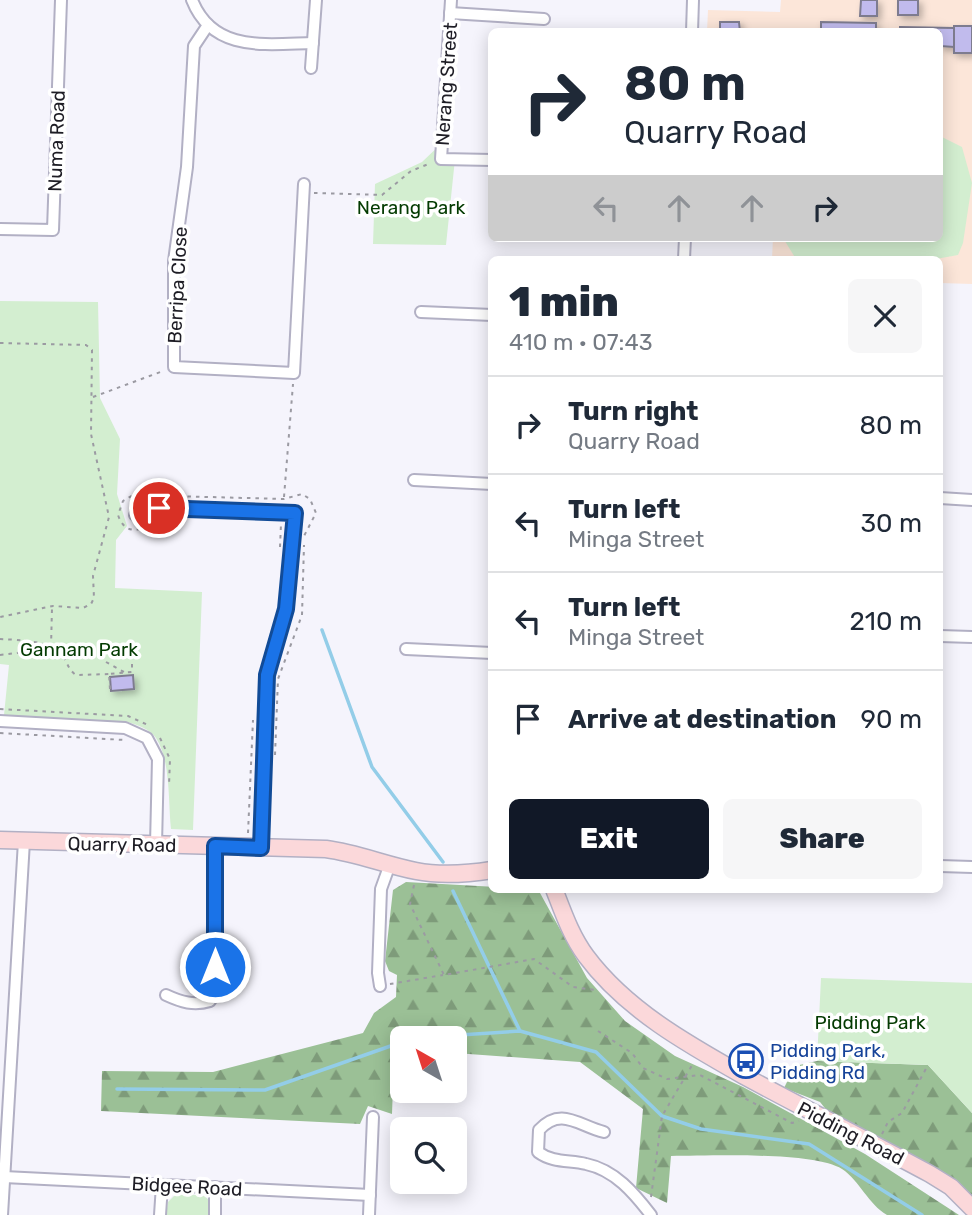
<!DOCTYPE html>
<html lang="en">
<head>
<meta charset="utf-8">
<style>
  body { margin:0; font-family:Rubik,sans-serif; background:#f6f6f7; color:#1f2937; height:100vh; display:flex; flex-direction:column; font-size:26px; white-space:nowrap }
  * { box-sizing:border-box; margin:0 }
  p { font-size:23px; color:#747a83 }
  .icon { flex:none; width:38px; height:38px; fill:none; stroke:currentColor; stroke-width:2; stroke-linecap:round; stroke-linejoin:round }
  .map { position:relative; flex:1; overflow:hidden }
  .sheet { position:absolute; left:488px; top:256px; width:455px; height:637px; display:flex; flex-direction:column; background:#fff; border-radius:10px; box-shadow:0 4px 18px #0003 }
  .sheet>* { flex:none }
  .top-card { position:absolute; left:488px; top:28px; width:455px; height:214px; border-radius:10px; box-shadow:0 4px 18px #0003; background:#fff; color:#1f2937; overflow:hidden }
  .needle { width:46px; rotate:321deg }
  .buttons { position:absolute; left:390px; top:1026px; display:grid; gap:14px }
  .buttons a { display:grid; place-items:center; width:77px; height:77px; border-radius:10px; background:#fff; box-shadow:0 4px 18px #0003; font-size:35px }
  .pin { position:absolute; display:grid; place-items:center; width:60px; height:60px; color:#fff; margin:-30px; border:4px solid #fff; border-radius:50%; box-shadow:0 2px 7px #0007 }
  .me { position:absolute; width:77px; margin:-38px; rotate:0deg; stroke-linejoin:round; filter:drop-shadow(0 0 5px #0008) }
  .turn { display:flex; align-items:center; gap:24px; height:147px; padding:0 21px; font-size:32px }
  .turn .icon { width:91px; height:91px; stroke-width:2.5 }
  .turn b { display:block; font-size:49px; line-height:60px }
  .lanes { display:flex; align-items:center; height:66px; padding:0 21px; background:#0003; justify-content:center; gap:35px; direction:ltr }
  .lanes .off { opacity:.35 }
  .round { display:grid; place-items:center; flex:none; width:74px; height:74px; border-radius:10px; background:#f6f6f7 }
  .head { display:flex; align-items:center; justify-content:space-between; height:119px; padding:0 21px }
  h1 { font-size:42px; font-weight:800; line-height:52px }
  .primary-button { display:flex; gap:14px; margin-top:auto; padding:14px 21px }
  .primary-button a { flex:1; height:80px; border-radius:10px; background:#111827; color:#fff; font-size:28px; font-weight:800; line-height:80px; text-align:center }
  .primary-button a+a { background:#f6f6f7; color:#1f2937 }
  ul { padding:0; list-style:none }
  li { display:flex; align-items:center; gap:21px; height:98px; padding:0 21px; border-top:2px solid #e0e1e3 }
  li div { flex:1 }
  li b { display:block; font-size:26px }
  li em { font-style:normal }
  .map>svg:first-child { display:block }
</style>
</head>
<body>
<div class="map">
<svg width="972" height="1215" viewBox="0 0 972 1215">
  <defs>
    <pattern id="forest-firs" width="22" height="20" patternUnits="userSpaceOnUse" patternTransform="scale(1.75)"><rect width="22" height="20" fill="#9bc096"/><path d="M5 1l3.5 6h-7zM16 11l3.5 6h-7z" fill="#7e9b7a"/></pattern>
    <filter id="shadow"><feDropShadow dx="3.5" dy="3.5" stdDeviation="3.5" flood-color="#0004"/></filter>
  </defs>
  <rect width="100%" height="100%" fill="#f5f4fc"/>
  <path fill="#fce6d9" d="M781,0H972V284L940,283V259H772L773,238H940V32H707L708,10L780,12Z"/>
  <g fill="url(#forest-firs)">
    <path d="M406,882L534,889L540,893L587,978L625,1021L675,1056L743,1087L865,1154L959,1215H887C868,1204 860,1181 842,1169C813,1151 709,1156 671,1156L667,1203L636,1188L643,1109L580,1062L455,1053V1038H402V1056L394,1058L392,1114L368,1106L360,1124L101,1111L102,1071L213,1072L363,1033L374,1013L396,997L397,975L389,971L385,961L393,890Z"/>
    <path d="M817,1061L928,1065L972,1113V1200L828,1112L820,1102L784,1088L795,1066Z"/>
  </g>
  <g fill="#d3eed0">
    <path d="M940,136L962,147L972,183L963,243L958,255L936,259H796L783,238H940Z"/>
    <path d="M443,142L442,159H455L446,245L373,244L375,184L422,162Z"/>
    <path d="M0,301L98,302L100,398L120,439L117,494L127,526L116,540L115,588L202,592L193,830L171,829C168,802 171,761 156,738C150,729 137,725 128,722L4,715L9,665L0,664Z"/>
    <path d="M821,978L972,983V1113L928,1065L817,1061Z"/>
    <path d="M177,1193L205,1196L211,1203V1215H166L168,1202Z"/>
  </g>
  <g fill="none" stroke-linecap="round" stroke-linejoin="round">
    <g stroke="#93cde8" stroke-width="3.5">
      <path d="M322,630L372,767L443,862"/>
      <path d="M453,891L520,1031"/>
      <path d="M413,1038L520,1031L596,1052L662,1116L701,1129L809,1144L922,1215"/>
      <path d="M117,1089L265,1090L402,1042"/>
    </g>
  </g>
  <g fill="#c1bbed" stroke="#7e7c8f" stroke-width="2" filter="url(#shadow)">
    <path d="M861,0H877V16H860Z"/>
    <rect x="898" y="0" width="20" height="15"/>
    <path d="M720,22H739L740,32H720Z"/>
    <path d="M821,22L876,23V32H821Z"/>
    <rect x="954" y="26" width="18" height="27"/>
    <path d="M900,27L954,28V47L940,46V32H900Z"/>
    <path d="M133,675L134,689L111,691L110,677Z"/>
  </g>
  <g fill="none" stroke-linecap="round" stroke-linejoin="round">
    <g stroke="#b2b0c4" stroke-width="14">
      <g id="street">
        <path d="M192,0C213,53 266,44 313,43"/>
        <path d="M451,0L441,159L492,160"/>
        <path d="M450,13L544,19"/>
        <path d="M208,25L194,46L187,167L174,261V367L294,373L304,184"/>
        <path d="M692,32L693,0"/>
        <path d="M311,68L316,0"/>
        <path d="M0,229L53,230L61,0"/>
        <path d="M684,259L685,238"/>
        <path d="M421,312L492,315"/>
        <path d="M414,480L492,484"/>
        <path d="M940,498L972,500"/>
        <path d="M135,515L159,508L295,513L286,609L266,675L261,848"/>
        <path d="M940,636L972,637"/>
        <path d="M406,649L492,653"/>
        <path d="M0,721L125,728L147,738L158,759L156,845"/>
        <path d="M940,866L972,867"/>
        <path d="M380,986L378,973L381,889L390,864"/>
        <path d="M166,995C181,1002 194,1006 210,1001L216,991L214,846"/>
        <path d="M604,1132C579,1126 561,1106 539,1130L538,1152C553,1163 569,1160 586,1164C615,1170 634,1193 651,1215"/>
        <path d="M4,1177L370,1195"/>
        <path d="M2,1215L24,841"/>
        <path d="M160,1215L162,1185"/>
        <path d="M215,1215V1187"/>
        <path d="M369,1215L373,1117"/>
      </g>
    </g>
    <g stroke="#b2b0c4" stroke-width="19">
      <g id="secondary">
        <path d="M0,840L326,849C357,853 385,865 416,871C441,876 467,874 492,870"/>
        <path d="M554,889C563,912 571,936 586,956C626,1010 689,1045 746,1077C807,1110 869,1141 930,1174L951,1187L972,1208"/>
      </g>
    </g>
    <g stroke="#9b9aa2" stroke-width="2" stroke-dasharray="3.5 5" stroke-linecap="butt">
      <path d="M314,193L382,195L411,171L431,163"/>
      <path d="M0,343L86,345L92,350L91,434L109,517L93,576L94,598L91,604L83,608L53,606L0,617"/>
      <path d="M93,397L163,371"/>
      <path d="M284,497L293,384"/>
      <path d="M164,520C147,526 127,541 118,515L123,501L133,495L284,499L302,494L310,499L316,513L304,536"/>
      <path d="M280,547L281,524"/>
      <path d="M0,639C18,640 46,640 60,653C67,659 67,669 76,675L109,674"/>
      <path d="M51,647L52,608"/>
      <path d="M0,655L24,652L38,644"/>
      <path d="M106,662L124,672"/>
      <path d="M110,689L109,674L132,672V663"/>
      <path d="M0,709L128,716L150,726"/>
      <path d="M0,733L125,740"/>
      <path d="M160,738L170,759L169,786"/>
      <path d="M275,755L278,679L302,615L304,545"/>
      <path d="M248,833L253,720"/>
      <path d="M414,885L410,904L444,975L534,959L573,987L595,990"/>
      <path d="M390,984L443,975"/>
      <path d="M598,1031L632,1053L643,1068L667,1079L700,1075L792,1123L799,1121"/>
      <path d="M882,1134L888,1122L902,1113L928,1065"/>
      <path d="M651,1197L662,1116L694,1062"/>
    </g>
    <use href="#street" stroke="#fff" stroke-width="10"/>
    <use href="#secondary" stroke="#fbd8da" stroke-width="16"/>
  </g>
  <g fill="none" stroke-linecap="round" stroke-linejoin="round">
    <g stroke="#114b97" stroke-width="18">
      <path id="route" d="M159,508L295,513L286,609L267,675L261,848L215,846V967"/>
    </g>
    <use href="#route" stroke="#1a73e8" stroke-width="12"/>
  </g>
  <defs>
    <g id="bus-ring" transform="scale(1.75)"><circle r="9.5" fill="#fff" stroke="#1a4fb4" stroke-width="1.5"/><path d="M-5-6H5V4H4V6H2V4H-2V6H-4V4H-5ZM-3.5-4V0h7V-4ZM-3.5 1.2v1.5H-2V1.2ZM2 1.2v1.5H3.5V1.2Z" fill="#1a4fb4"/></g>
  </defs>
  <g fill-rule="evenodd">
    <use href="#bus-ring" x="746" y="1061"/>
  </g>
  <g text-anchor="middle" stroke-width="7" stroke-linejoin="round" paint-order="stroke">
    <g font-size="19" fill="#1e1d25" stroke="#fff">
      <text transform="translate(446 84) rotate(-86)" y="7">Nerang Street</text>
      <text transform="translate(56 141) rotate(-88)" y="7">Numa Road</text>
      <text transform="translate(177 285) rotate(-87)" y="7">Berripa Close</text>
      <text transform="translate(122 844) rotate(1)" y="7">Quarry Road</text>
      <text transform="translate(851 1133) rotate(27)" y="7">Pidding Road</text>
      <text transform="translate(187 1186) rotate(3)" y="7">Bidgee Road</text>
    </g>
    <g font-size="19" fill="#043b02" stroke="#fff">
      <text x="411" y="214">Nerang Park</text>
      <text x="79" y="656">Gannam Park</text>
      <text x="870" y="1029">Pidding Park</text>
    </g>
    <g font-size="19" fill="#164399" stroke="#fff" text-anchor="start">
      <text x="770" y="1057">Pidding Park,<tspan x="770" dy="22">Pidding Rd</tspan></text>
    </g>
  </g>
</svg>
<div class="buttons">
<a><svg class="needle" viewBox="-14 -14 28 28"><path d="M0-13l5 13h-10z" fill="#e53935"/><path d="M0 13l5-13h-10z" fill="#747a83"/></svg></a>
<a><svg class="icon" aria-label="search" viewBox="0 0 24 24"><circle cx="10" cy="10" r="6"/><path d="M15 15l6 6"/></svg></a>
</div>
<div class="pin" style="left:159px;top:508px;background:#d93025"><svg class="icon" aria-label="arrive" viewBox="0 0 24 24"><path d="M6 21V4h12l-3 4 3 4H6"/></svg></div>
<svg class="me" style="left:215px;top:967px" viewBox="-20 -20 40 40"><circle r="17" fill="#1a73e8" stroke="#fff" stroke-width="3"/><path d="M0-11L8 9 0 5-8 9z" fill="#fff"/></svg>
<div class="top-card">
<div class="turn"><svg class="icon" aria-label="right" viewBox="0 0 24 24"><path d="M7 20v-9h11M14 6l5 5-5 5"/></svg><div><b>80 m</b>Quarry Road</div></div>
<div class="lanes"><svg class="icon off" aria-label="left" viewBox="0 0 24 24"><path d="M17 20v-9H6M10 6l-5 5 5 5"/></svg><svg class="icon off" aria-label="ahead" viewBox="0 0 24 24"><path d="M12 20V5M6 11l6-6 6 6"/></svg><svg class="icon off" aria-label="ahead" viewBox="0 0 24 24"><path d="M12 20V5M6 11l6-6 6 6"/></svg><svg class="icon" aria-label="right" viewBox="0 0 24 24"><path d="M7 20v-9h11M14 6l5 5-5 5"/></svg></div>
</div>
<section class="sheet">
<div class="head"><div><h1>1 min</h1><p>410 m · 07:43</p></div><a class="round"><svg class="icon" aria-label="close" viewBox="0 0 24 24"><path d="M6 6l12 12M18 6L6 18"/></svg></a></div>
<ul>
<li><svg class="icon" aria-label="right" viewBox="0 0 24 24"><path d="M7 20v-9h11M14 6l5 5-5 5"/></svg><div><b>Turn right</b><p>Quarry Road</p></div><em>80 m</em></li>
<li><svg class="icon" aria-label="left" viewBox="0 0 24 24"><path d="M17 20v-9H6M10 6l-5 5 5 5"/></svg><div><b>Turn left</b><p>Minga Street</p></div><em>30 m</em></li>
<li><svg class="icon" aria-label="left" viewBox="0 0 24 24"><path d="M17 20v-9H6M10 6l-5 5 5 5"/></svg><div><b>Turn left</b><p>Minga Street</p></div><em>210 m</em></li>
<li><svg class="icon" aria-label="arrive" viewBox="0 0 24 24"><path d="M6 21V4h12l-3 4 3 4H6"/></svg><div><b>Arrive at destination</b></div><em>90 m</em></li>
</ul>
<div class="primary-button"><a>Exit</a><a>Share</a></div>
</section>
</div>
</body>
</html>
